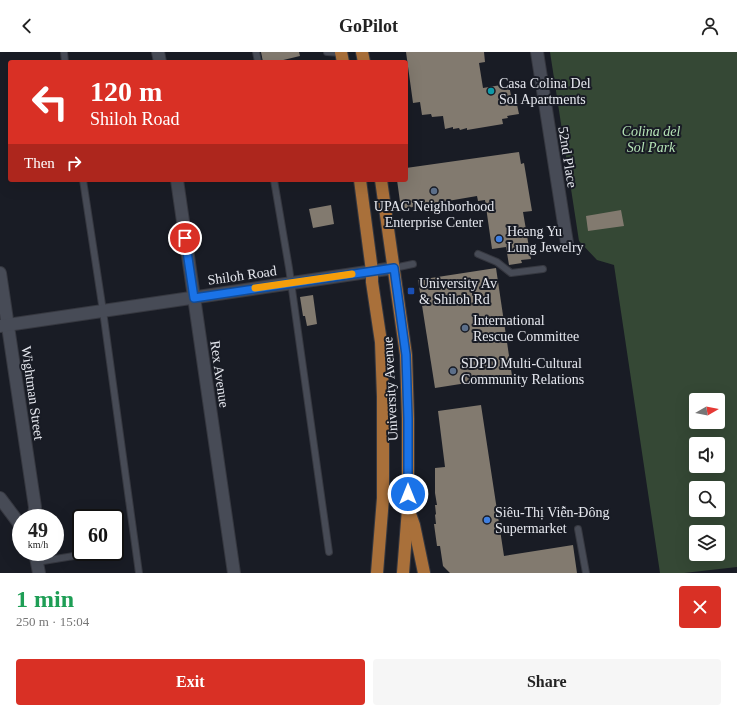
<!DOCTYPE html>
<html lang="en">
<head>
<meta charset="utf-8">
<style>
  body { margin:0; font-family:"Times New Roman",serif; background:#f6f6f6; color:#222; height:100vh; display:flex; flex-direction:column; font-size:15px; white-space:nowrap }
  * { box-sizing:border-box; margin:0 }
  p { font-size:13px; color:#767676 }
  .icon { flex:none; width:22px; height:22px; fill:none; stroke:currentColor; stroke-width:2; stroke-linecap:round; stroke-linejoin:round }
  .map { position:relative; height:521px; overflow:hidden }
  .panel { display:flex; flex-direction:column; background:#fff; flex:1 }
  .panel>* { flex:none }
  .banner { position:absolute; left:8px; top:8px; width:400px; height:122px; border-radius:4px; box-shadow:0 4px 16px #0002; background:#d93025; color:#fff; overflow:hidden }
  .needle { width:26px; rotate:81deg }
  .buttons { position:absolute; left:689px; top:341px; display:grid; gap:8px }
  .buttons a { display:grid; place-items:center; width:36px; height:36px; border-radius:4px; background:#fff; box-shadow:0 4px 16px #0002; font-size:20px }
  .speed { position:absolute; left:12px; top:457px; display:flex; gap:8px; font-size:20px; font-weight:700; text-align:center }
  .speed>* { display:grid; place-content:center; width:52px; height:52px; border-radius:50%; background:#fff; box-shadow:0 4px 16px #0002; line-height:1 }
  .speed small { font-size:10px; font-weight:400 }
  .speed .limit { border:2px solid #111; border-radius:6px; background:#fff; color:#111 }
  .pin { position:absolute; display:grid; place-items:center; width:34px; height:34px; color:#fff; margin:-17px; border:2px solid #fff; border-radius:50%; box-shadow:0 1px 4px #0007 }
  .me { position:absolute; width:44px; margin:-22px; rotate:0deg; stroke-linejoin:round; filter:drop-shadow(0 0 3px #0008) }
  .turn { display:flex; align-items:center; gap:14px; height:84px; padding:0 16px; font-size:18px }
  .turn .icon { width:52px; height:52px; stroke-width:2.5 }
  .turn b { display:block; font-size:28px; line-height:34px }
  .then { display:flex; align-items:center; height:38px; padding:0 16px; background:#0003; gap:8px; font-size:15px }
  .round { display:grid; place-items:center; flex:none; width:42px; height:42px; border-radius:4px; background:#f6f6f6 }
  .headline { display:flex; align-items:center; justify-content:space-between; height:68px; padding:0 16px }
  h1 { font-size:24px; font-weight:700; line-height:30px; color:#1e9e55 }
  .cta { display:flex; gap:8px; margin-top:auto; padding:8px 16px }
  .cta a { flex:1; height:46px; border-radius:4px; background:#d93025; color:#fff; font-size:16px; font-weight:700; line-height:46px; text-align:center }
  .cta a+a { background:#f6f6f6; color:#222 }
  header { display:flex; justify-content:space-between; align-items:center; height:52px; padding:0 16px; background:#fff; font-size:18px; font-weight:700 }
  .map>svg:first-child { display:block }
</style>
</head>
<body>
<header><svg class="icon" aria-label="back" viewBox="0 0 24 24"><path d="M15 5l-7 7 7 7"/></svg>GoPilot<svg class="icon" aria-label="person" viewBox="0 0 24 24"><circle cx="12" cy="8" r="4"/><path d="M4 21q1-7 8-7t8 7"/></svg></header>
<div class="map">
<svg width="737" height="521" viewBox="0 0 737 521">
  <rect width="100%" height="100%" fill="#191c25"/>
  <path fill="#354835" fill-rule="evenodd" d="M550,0H737V515L684,521H660L614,213L597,208L579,189ZM696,348H718V370H696ZM696,392H718V414H696ZM696,436H718V458H696ZM696,480H718V502H696Z"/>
  <g fill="#827a6f">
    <path d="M261,0H299L300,4L275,10H263Z"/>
    <path d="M406,0H484L485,10L479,11L483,36L501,33V35L509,33L512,49L516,48L519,62L507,64L508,66L502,67L503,72L467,78V76L460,78L459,76L453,77V75L445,77L443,64L432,65L431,62L422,63L420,50L413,51Z"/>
    <path d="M519,100L521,112L524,111L532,159L523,160L531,207L521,208L522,211L509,213L506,195L492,197L485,148L478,149L477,144L401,157L397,128H406V116Z"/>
    <path d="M331,153L334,172L313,176L309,157Z"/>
    <path d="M621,158L624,174L588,179L586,164Z"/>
    <path d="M496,216L512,324L435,336L418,228Z"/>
    <path d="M313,243L317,272L307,274L305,264H303L300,245Z"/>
    <path d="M481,353L504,504L573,493L577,521H450L443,514L440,494H437L434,472H436L435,463L436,462L435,453H437L435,441V416L445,415L438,359Z"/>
  </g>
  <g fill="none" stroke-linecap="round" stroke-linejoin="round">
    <g stroke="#363840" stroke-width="8">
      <g id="service">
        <path d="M64,0L65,10"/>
        <path d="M256,0L258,10"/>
        <path d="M327,0L341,1"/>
        <path d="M83,128L103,259L139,521"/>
        <path d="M274,128L289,216L329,500"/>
        <path d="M478,202L497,210L511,221L543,217"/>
        <path d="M394,216L413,212"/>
        <path d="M578,477L586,521"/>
        <path d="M37,510L98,500"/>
      </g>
    </g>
    <g stroke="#363840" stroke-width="14">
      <g id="minor">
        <path d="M158,0L160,10"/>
        <path d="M537,0L567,191"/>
        <path d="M177,128L234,521"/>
        <path d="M0,221L35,455L34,466"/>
        <path d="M0,274L394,216"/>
        <path d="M0,446L21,474"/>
        <path d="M35,500L39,521"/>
      </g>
    </g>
    <g stroke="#363840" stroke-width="14">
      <g id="primary">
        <path d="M341,0L343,10"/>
        <path d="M362,0L364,10"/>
        <path d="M360,128L372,219V230L381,290L383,345V446L377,521"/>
        <path d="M381,128L406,303L408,367V457L403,521"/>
        <path d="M410,462L414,473L424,521"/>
      </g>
    </g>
    <use href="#service" stroke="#474b56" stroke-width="6"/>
    <use href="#minor" stroke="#474b56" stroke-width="12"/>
    <use href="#primary" stroke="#a9703a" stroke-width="12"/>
  </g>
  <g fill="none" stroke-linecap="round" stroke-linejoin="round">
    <g stroke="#114b97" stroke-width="10">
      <path id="route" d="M185,186L194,246L394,216L406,303L408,367V442"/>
    </g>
    <use href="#route" stroke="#1a73e8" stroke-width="7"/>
    <path stroke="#f59e0b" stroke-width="7" d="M255,236L352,222"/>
  </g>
  <circle fill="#0f9aa8" stroke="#191c25" stroke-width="1.5" cx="491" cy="39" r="4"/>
  <g fill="#5c6f8a" stroke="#191c25" stroke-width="1.5">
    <circle cx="434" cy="139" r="4"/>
    <circle cx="465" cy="276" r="4"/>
    <circle cx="453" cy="319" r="4"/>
  </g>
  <g fill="#3f7fe0" stroke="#191c25" stroke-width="1.5">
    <circle cx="499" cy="187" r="4"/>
    <circle cx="487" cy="468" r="4"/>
  </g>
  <rect fill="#1a4fb4" stroke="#191c25" stroke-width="1.5" x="407" y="235" width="8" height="8" rx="2"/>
  <g text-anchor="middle" stroke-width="4" stroke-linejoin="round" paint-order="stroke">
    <g font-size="14" fill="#e6e8ef" stroke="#191c25" text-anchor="start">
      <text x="499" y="36">Casa Colina Del<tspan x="499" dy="16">Sol Apartments</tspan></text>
      <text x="434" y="159" text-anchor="middle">UPAC Neighborhood<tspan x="434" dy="16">Enterprise Center</tspan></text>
      <text x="507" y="184">Heang Yu<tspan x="507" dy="16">Lung Jewelry</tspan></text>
      <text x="419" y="236">University Av<tspan x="419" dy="16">&amp; Shiloh Rd</tspan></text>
      <text x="473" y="273">International<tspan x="473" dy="16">Rescue Committee</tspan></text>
      <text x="461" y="316">SDPD Multi-Cultural<tspan x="461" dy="16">Community Relations</tspan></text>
      <text x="495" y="465">Siêu-Thị Viễn-Đông<tspan x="495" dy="16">Supermarket</tspan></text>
    </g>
    <g font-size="14" font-style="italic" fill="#b5e3b6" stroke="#191c25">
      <text x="651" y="84">Colina del<tspan x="651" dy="16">Sol Park</tspan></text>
    </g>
    <g font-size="14" fill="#e6e8ef" stroke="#191c25">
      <text transform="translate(568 105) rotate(81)" y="5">52nd Place</text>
      <text transform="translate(242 223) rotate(-8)" y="5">Shiloh Road</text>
      <text transform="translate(220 322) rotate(82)" y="5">Rex Avenue</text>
      <text transform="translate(390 337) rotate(-93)" y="5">University Avenue</text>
      <text transform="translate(33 341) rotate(82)" y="5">Wightman Street</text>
    </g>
  </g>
</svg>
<div class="buttons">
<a><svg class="needle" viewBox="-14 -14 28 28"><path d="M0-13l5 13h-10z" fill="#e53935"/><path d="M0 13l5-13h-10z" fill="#767676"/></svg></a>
<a><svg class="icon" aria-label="sound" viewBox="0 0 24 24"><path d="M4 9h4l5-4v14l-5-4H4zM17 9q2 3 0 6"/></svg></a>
<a><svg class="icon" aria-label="search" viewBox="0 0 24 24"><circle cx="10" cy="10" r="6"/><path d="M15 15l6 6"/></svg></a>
<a><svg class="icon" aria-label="layers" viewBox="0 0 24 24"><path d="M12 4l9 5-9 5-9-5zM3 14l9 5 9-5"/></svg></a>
</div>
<div class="speed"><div>49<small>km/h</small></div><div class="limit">60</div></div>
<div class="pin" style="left:185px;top:186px;background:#d93025"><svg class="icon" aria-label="arrive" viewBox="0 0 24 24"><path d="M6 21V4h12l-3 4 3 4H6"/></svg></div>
<svg class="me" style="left:408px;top:442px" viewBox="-20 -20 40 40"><circle r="17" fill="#1a73e8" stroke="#fff" stroke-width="3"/><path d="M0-11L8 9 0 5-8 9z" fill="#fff"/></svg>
<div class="banner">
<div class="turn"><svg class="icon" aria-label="left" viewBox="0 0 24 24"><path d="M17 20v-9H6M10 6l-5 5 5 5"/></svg><div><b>120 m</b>Shiloh Road</div></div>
<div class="then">Then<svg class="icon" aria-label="right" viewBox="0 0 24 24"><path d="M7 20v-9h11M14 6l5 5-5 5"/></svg></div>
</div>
</div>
<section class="panel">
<div class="headline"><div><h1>1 min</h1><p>250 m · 15:04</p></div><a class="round" style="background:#d93025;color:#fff"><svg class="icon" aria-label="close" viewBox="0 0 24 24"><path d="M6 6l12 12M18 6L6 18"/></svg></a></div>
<div class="cta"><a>Exit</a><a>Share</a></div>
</section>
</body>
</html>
